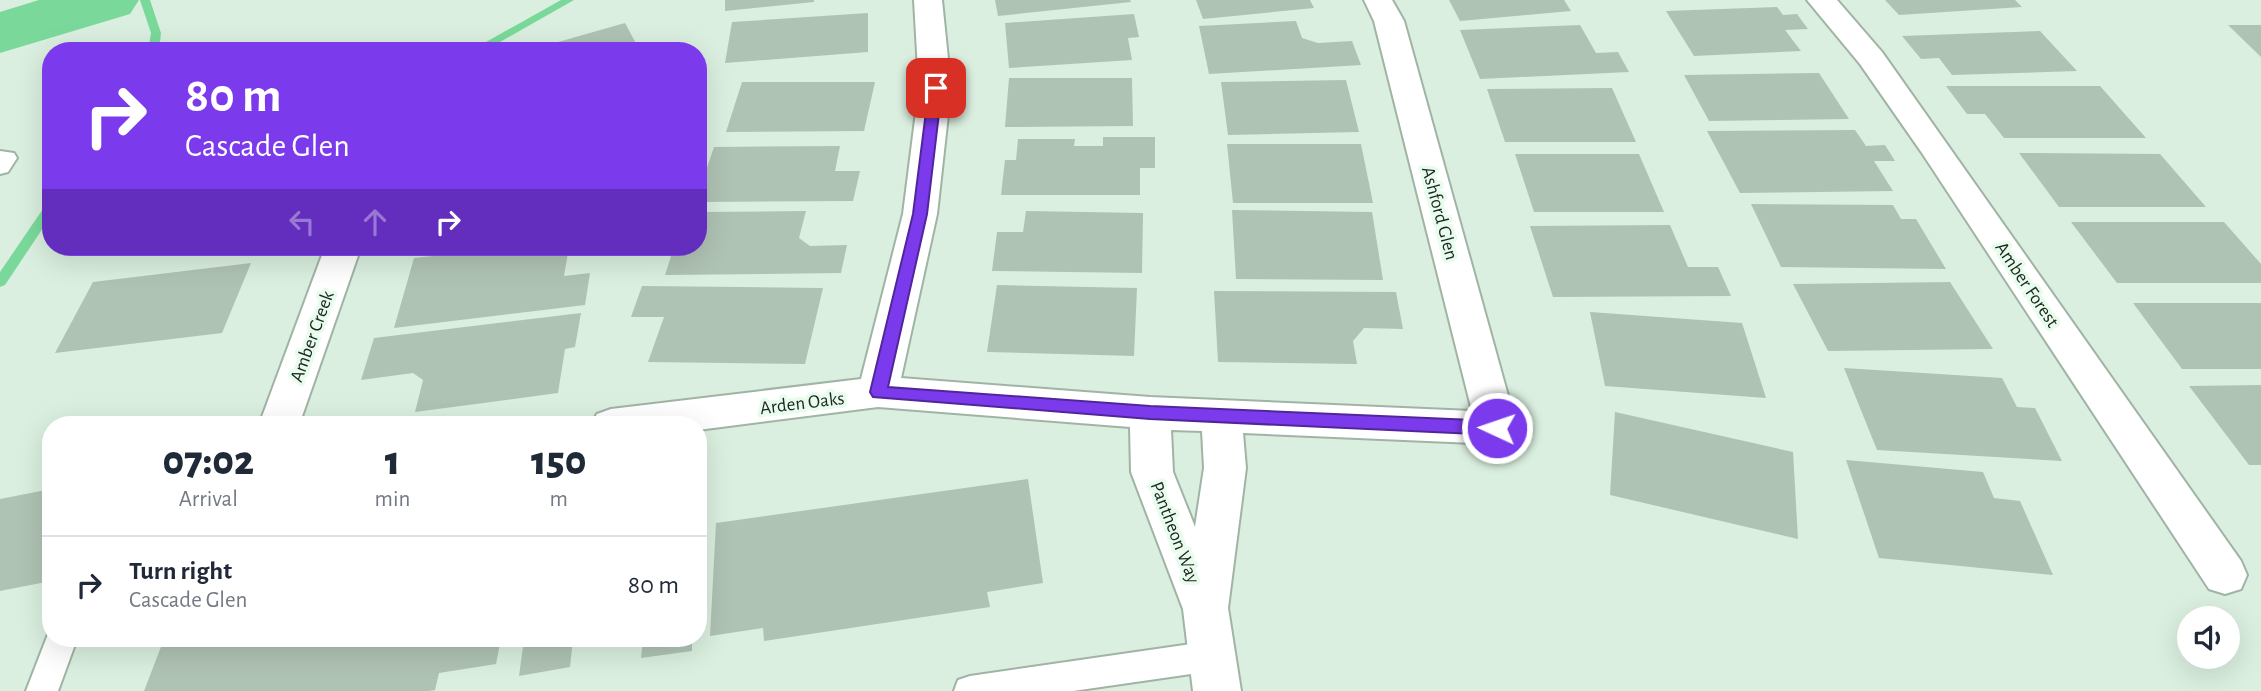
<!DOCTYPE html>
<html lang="en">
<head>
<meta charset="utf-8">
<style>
  body { margin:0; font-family:"Alegreya Sans",sans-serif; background:#f6f6f7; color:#1f2937; height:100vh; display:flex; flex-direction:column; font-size:26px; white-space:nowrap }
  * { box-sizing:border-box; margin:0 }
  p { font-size:23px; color:#747a83 }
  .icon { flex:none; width:38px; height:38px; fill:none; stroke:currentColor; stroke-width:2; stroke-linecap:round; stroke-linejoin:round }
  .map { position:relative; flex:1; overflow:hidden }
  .sheet { position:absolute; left:42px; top:416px; width:665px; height:231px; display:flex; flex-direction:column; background:#fff; border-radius:28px; box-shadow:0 7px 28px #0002 }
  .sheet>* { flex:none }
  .banner { position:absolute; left:42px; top:42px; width:665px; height:214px; border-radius:28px; box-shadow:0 7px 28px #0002; background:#7c3aed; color:#fff; overflow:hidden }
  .tools { position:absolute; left:2177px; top:606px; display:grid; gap:14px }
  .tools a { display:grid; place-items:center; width:63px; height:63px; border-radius:50%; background:#fff; box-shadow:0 7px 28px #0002; font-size:35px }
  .pin { position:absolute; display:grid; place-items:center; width:60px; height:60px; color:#fff; margin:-30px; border-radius:14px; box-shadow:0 4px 10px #0006 }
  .me { position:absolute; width:77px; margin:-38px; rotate:273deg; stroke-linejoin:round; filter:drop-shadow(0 0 5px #0008) }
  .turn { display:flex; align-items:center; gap:24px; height:147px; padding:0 28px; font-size:32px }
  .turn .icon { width:91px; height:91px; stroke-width:2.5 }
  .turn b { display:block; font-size:49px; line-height:60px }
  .lanes { display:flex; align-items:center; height:66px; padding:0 28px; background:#0003; justify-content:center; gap:35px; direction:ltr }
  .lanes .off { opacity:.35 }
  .eta { display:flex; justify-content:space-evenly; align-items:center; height:119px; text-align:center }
  .eta b { font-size:42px; font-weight:800; line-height:49px }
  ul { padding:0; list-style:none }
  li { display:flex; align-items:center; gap:21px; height:98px; padding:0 28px; border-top:2px solid #e0e1e3 }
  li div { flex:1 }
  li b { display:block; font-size:26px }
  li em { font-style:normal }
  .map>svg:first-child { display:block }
</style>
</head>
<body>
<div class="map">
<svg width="2261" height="691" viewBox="0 0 2261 691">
  <rect width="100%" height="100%" fill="#daefdf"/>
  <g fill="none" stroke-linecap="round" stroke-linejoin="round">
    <g fill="#7ad99a" fill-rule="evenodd">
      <path d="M140,0H150L161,33L159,51H148L151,33Z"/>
      <path d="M561,0H574L484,51H470Z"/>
      <path d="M51,202V216L5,285L0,287V272L47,203Z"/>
    </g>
    <path fill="#7ad99a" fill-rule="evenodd" d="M39,0H139L130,14L0,53V12Z"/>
  </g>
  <g fill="#afc3b4">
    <path d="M725,0H814V2L725,11Z"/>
    <path d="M995,0H1130L1131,2L998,16Z"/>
    <path d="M1196,0H1310L1314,8L1203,19Z"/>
    <path d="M1449,0H1564L1571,11L1460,21Z"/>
    <path d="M1885,0H2015L2022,7L1899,15Z"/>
    <path d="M1777,7L1783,15L1797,14L1808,29L1785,30L1801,51L1694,56L1666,11Z"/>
    <path d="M868,13V52L725,63L732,22Z"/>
    <path d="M1134,14L1139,37L1128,38L1132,60L1009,68L1005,23Z"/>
    <path d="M1296,21L1302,38L1318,43L1352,41L1361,65L1209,74L1199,26Z"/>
    <path d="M625,23L640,51H530V50Z"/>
    <path d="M1580,25L1596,53L1618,52L1629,72L1480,79L1460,30Z"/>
    <path d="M2228,25H2261V57Z"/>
    <path d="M2040,31L2077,71L1952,75L1939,58L1921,59L1902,36Z"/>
    <path d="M1819,73L1849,119L1709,121L1684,75Z"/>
    <path d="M1009,78H1132L1133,126L1005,127Z"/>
    <path d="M1346,80L1359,132L1228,135L1221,82Z"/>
    <path d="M742,82H875L864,131L726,132Z"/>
    <path d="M1946,86H2100L2146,138H2004L1985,114H1967Z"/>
    <path d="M1612,88L1636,142H1505L1487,89Z"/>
    <path d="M1855,130L1866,146L1885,145L1895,161H1874L1893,191L1740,193L1707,131Z"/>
    <path d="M1103,137H1155V168H1140V195H1001L1005,160H1016L1018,139H1075L1074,146H1103Z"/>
    <path d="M1227,144H1361L1373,203H1233Z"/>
    <path d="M840,146L835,171H860L853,201L698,202V194L714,147Z"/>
    <path d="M2019,153L2160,154L2206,207H2059Z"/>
    <path d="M1515,154H1639L1664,212H1534Z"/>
    <path d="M1751,204L1893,205L1901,219H1916L1946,269L1781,267Z"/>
    <path d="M1232,210L1372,212L1383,280L1236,279Z"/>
    <path d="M806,211L799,238L810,246L847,245L841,273L665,275L674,247H698V212Z"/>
    <path d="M1026,211L1143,213L1142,273L992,271L997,232H1023Z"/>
    <path d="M2071,222H2224L2261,264V283H2117Z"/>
    <path d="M1670,225L1688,267H1718L1731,296L1553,297L1530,226Z"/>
    <path d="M518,247H569L564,276L590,273L585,305L394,328L414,258Z"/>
    <path d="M251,263L222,333L55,353L93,282Z"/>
    <path d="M1950,282L1993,349L1828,351L1793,284Z"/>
    <path d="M997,285L1137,288L1134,356L987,352Z"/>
    <path d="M642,286L823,288L805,364L648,362L664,317H631Z"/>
    <path d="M1214,291L1396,292L1403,329L1364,328L1353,341L1357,364L1218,362Z"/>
    <path d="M2133,303H2261V369H2182Z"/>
    <path d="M1590,312L1742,323L1766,398L1605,386Z"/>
    <path d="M581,313L575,347L565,349L558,393L415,412L423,380L413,373L361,380L374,338Z"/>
    <path d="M1844,368L2002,378L2017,407L2035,408L2062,461L1877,450Z"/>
    <path d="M2261,385V465H2249L2189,386Z"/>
    <path d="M1615,412L1793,452L1798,539L1610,495Z"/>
    <path d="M1846,460L1983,472L1994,498L2020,501L2053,575L1879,558Z"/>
    <path d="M1028,479L1043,583L987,592L990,607L764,641L763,628L710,636L716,523Z"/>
    <path d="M51,489V581L0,591V499Z"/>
    <path d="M164,639H501L496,664L439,673L435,690L429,691H144Z"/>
    <path d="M524,639H573L570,667L519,676Z"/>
    <path d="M643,639H692V651L641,658Z"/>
  </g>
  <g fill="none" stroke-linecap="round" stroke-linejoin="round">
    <g stroke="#a0b4a5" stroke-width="4">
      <g id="service">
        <path d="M0,151L14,153L17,158L8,172L0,174Z"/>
        <path d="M50,629L51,639H77L58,691H26Z"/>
        <path d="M1212,641L1223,646L1228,656L1223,666L1212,671L1073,691H954L958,680L970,676Z"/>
      </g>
    </g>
    <g stroke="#a0b4a5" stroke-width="4">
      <g id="minor">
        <path d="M914,0H942L951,88L937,214L901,378L1150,397L1472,411L1374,21L1364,0H1392L1404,21L1517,428L1511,439L1497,444L1243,433L1246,468L1228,608L1241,691H1193L1183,609L1131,472L1130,427L878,407L698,430V425H591L597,414L611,409L861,379L903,214L919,88ZM1171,430L1202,431L1204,468L1195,527L1173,472Z"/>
        <path d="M1807,0H1837L1882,52L2241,561L2247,575L2241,589L2225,594L2209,589L1922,153L1860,64Z"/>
        <path d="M325,247H361L299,425H259Z"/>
      </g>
    </g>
    <use href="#service" fill="#fff" fill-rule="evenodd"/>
    <use href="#minor" fill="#fff" fill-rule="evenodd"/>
  </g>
  <path fill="#7c3aed" stroke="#51269a" stroke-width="2" d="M936,84L942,88L927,214L888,387L1150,406L1497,421L1503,423L1506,428L1503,433L1497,435L1150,419L873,397L870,392L913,214L929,88Z"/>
  <g text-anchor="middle" stroke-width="7" stroke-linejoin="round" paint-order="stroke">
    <g font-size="19" fill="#1c241e" stroke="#e7fcec">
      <text transform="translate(1441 213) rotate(75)" y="7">Ashford Glen</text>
      <text transform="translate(2028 284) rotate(56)" y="7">Amber Forest</text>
      <text transform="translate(311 336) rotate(-70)" y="7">Amber Creek</text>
      <text transform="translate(802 402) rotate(-7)" y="7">Arden Oaks</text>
      <text transform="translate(1176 532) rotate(69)" y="7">Pantheon Way</text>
    </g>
  </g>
</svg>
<div class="tools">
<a><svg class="icon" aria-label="sound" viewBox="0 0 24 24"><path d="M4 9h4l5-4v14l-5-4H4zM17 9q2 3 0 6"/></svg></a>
</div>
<div class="pin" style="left:936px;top:88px;background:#d93025"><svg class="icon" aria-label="arrive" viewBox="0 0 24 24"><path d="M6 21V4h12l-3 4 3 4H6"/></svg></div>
<svg class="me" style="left:1497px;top:428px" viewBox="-20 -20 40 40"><circle r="17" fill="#7c3aed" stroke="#fff" stroke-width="3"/><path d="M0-11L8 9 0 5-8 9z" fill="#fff"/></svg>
<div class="banner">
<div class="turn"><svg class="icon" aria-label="right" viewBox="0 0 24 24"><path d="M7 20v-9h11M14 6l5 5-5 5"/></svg><div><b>80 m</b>Cascade Glen</div></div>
<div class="lanes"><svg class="icon off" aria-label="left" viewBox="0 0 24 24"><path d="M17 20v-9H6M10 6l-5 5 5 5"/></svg><svg class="icon off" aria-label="ahead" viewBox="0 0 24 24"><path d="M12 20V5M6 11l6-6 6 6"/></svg><svg class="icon" aria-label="right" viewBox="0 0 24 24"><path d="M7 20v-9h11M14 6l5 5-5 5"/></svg></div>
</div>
<section class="sheet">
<div class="eta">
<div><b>07:02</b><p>Arrival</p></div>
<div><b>1</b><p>min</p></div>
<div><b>150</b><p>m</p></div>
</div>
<ul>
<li><svg class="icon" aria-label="right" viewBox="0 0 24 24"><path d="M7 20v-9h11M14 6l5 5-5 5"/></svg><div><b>Turn right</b><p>Cascade Glen</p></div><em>80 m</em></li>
</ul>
</section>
</div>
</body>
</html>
